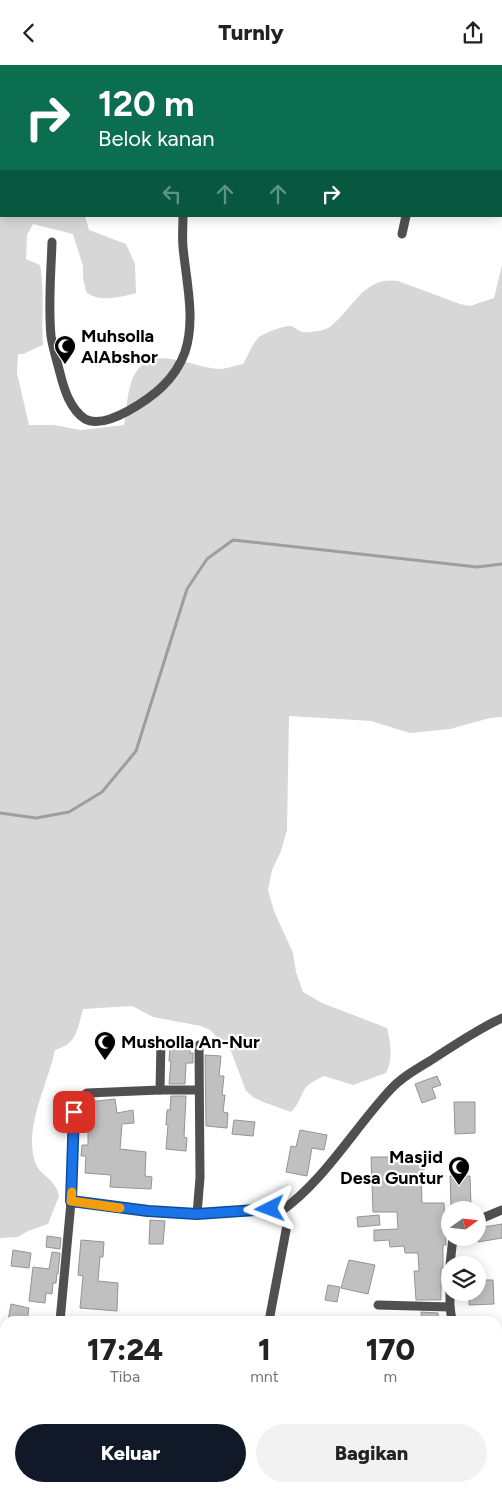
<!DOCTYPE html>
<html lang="id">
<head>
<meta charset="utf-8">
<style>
  body { margin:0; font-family:Figtree,sans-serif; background:#f2f2f2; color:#222; height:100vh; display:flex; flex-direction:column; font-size:19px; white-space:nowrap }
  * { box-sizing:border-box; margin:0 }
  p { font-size:16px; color:#767676 }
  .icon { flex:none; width:28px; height:28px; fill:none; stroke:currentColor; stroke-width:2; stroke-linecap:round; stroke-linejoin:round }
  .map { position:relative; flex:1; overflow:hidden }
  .sheet { position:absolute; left:0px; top:1251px; width:502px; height:176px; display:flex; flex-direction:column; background:#fff; border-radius:15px 15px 0 0; box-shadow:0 2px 12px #0003 }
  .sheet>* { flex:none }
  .top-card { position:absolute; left:0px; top:0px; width:502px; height:152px; box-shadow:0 2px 12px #0003; background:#0b6e4f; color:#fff; overflow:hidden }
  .needle { width:32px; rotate:75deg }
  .controls { position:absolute; left:441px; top:1136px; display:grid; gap:10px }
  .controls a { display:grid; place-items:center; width:45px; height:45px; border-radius:50%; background:#fff; box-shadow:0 2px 12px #0003; font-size:25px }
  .pin { position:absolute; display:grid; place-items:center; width:42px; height:42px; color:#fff; margin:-21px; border-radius:10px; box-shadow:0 2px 8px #0006 }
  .me { position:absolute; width:55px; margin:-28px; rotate:267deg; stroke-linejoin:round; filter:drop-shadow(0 0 4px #0008) }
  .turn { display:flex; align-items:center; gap:18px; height:105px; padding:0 15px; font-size:22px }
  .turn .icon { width:65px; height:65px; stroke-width:2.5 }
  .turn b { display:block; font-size:35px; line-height:42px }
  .lanes { display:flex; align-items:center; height:48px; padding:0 15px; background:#0003; justify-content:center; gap:25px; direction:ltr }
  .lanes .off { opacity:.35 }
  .eta { display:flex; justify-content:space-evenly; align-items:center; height:85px; text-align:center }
  .eta b { font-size:30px; font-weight:800; line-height:35px }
  .button { display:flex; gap:10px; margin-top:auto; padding:10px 15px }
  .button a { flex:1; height:58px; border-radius:30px; background:#111827; color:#fff; font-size:20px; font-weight:800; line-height:58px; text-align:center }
  .button a+a { background:#f2f2f2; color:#222 }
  header { display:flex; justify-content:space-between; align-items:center; height:65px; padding:0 15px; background:#fff; font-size:22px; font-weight:800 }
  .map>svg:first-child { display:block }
</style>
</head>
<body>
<header><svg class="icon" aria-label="back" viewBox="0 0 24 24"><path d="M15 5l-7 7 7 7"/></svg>Turnly<svg class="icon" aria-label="share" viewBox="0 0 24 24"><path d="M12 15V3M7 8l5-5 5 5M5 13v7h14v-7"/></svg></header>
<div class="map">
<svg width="502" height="1427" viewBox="0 0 502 1427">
  <rect width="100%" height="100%" fill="#fff"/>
  <path fill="#d7d7d7" d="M0,33L1,151H85L89,165L126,179L135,199L136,228C120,232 100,238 86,227L83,213V201L73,169L33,159L27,170L26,194L40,200C45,226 41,253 43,280L23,289H18L17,308L29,360H54L81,365L124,360C127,343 127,321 136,307C154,278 194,304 220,304C227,304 236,300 243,299C248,291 252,279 259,272C264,268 285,260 291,261C295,262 298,266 302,267C310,268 325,266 331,261C354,242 364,211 398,216L460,239L470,241L494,233L502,200V652L490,653L450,664L410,668L371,656L289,651L287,765L281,786L272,805L268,825L274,846L293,888L296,907L303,927L322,938L387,963C391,979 393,994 386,1008L353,1020L324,1011C318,1014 311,1017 306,1022C300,1031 300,1038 291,1047L263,1037L253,1032L246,1026L231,986L210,965L201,961L153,952L132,941L83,944C77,964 78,978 55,985C48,1019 20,1070 38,1103C42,1109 50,1113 54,1120C57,1123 58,1127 59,1131L48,1159L28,1166L18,1172L0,1173Z"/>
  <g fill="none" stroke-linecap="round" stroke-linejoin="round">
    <path stroke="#9e9e9e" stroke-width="3" d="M0,748L36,753L69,747L102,727L136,686L187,524L207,494L233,475L477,502L502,499"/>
  </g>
  <g fill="#c0c0c0" stroke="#949494">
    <path d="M170,981L190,983V988H193V998H186L185,1019H169L171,996H169Z"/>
    <path d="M205,990L221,991L219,1011H224L222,1030H225L223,1047L228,1048L227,1063L206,1061Z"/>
    <path d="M437,1011L441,1020L432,1023L436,1033L422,1038L415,1019Z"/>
    <path d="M171,1031H186L184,1072L187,1073L186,1086L166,1084L168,1060H166L167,1045H170Z"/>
    <path d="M115,1034L117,1048L133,1045L134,1058L122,1059L120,1084L146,1087L145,1111L152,1112L151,1124L110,1122L111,1110L85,1108L86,1091H81L82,1080H88V1052H90L89,1037Z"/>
    <path d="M454,1037H475V1068L455,1069Z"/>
    <path d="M234,1055L255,1057L253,1071L232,1069Z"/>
    <path d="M300,1065L327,1070L324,1085L312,1083L307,1111L286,1107L291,1081L296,1082Z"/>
    <path d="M423,1089L424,1105H421L422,1138H444L446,1180H443V1203H441V1235H416L414,1206H419L418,1188H405L404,1181L390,1182L389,1175L374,1176V1165L398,1164L397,1147H373L371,1092H405V1090Z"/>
    <path d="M450,1111H470L471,1141H451Z"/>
    <path d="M379,1150L380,1160L358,1162L357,1152Z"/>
    <path d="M150,1155L165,1156L163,1179H149Z"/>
    <path d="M502,1159V1173L478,1177V1163Z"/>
    <path d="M47,1171L61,1173L60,1184L46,1182Z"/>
    <path d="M81,1175L104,1177L103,1192H100L98,1216L118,1218L117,1246L80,1243L83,1211L78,1210Z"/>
    <path d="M13,1185L31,1188L29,1203L11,1201Z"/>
    <path d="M52,1187L60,1188L58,1209L57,1208L56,1218H53L52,1229L46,1228L45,1238L29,1236L33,1202L49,1204Z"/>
    <path d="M349,1195L375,1200L368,1229L341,1223Z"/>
    <path d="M478,1215H493L494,1239L469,1240V1228H478Z"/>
    <path d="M328,1220L340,1222L337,1237L325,1235Z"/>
    <path d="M11,1239L29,1243L27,1256H8Z"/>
    <path d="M421,1247L438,1248L439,1256H422Z"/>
  </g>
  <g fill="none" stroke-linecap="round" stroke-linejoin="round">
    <g stroke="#505050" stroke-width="9">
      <path d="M0,0L1,1"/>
      <path d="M311,1V0"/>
      <path d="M402,169L406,151"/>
      <path d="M52,177C51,208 48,240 51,271C53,284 57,296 60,308C64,324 70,344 85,354C98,361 117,352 128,346C153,332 175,315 185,287C196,254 186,215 183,182C182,172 183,161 183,151"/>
      <path d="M160,1025H199"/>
      <path d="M71,1137L148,1146L197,1149L200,1113L199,980"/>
      <path d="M280,1147C325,1115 353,1065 390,1025C402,1012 418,1003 433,994C456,979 478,964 502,953"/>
      <path d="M197,1149L270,1144C280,1147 284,1150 287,1160L269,1256"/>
      <path d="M478,1155L502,1145"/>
      <path d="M450,1200L453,1172"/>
      <path d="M450,1206V1242L452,1256"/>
      <path d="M378,1240L450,1242"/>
      <path d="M60,1256L71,1137L74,1037L87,1028L160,1025L161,977"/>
      <path d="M498,1398L502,1406"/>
      <path d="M0,1404L5,1403"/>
      <path d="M65,1422V1427"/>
      <path d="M231,1427L232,1422"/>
      <path d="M363,1427L391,1422"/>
    </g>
  </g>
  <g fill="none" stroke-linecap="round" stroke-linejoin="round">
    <g stroke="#114b97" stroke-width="12">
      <path id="route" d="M74,1047L71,1136L148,1146L197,1149L270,1144"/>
    </g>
    <use href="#route" stroke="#1a73e8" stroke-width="9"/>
    <path stroke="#f59e0b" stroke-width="9" d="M72,1127L71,1136L120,1143"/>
  </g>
  <defs>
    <g id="mosque-pin" transform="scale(1.125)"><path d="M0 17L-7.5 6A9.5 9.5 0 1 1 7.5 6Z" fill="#000" stroke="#fff"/><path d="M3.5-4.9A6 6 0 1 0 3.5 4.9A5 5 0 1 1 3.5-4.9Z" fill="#fff"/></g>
  </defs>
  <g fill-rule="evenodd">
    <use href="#mosque-pin" x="65" y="281"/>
    <use href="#mosque-pin" x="105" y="977"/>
    <use href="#mosque-pin" x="459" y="1102"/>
  </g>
  <g text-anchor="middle" stroke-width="4.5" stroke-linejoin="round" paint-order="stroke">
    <g font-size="18" font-weight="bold" fill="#000" stroke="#fff" text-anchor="start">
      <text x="81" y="277">Muhsolla<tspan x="81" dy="21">AlAbshor</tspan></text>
      <text x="121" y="983">Musholla An-Nur</text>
      <text x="443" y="1098" text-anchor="end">Masjid<tspan x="443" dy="21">Desa Guntur</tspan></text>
    </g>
  </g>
</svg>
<div class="controls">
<a><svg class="needle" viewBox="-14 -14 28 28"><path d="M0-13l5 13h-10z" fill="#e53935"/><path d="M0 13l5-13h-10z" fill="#767676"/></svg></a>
<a><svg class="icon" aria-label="layers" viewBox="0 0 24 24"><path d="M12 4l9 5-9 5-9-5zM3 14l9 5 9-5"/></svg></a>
</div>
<div class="pin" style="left:74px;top:1047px;background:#d93025"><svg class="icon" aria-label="arrive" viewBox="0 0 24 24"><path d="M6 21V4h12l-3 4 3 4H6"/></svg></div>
<svg class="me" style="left:270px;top:1144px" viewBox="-20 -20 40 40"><path d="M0-17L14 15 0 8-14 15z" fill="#1a73e8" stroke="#fff" stroke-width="4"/></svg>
<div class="top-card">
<div class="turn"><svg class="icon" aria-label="right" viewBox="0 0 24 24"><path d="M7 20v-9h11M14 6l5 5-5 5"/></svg><div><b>120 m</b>Belok kanan</div></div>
<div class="lanes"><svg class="icon off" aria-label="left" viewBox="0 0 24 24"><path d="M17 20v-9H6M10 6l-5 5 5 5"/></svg><svg class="icon off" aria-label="ahead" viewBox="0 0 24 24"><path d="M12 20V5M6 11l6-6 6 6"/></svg><svg class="icon off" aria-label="ahead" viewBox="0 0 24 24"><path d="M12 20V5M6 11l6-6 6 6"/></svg><svg class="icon" aria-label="right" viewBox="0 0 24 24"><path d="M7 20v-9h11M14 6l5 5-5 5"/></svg></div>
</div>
<section class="sheet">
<div class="eta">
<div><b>17:24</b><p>Tiba</p></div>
<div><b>1</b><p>mnt</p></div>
<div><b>170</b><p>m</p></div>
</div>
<div class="button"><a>Keluar</a><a>Bagikan</a></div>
</section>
</div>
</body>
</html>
